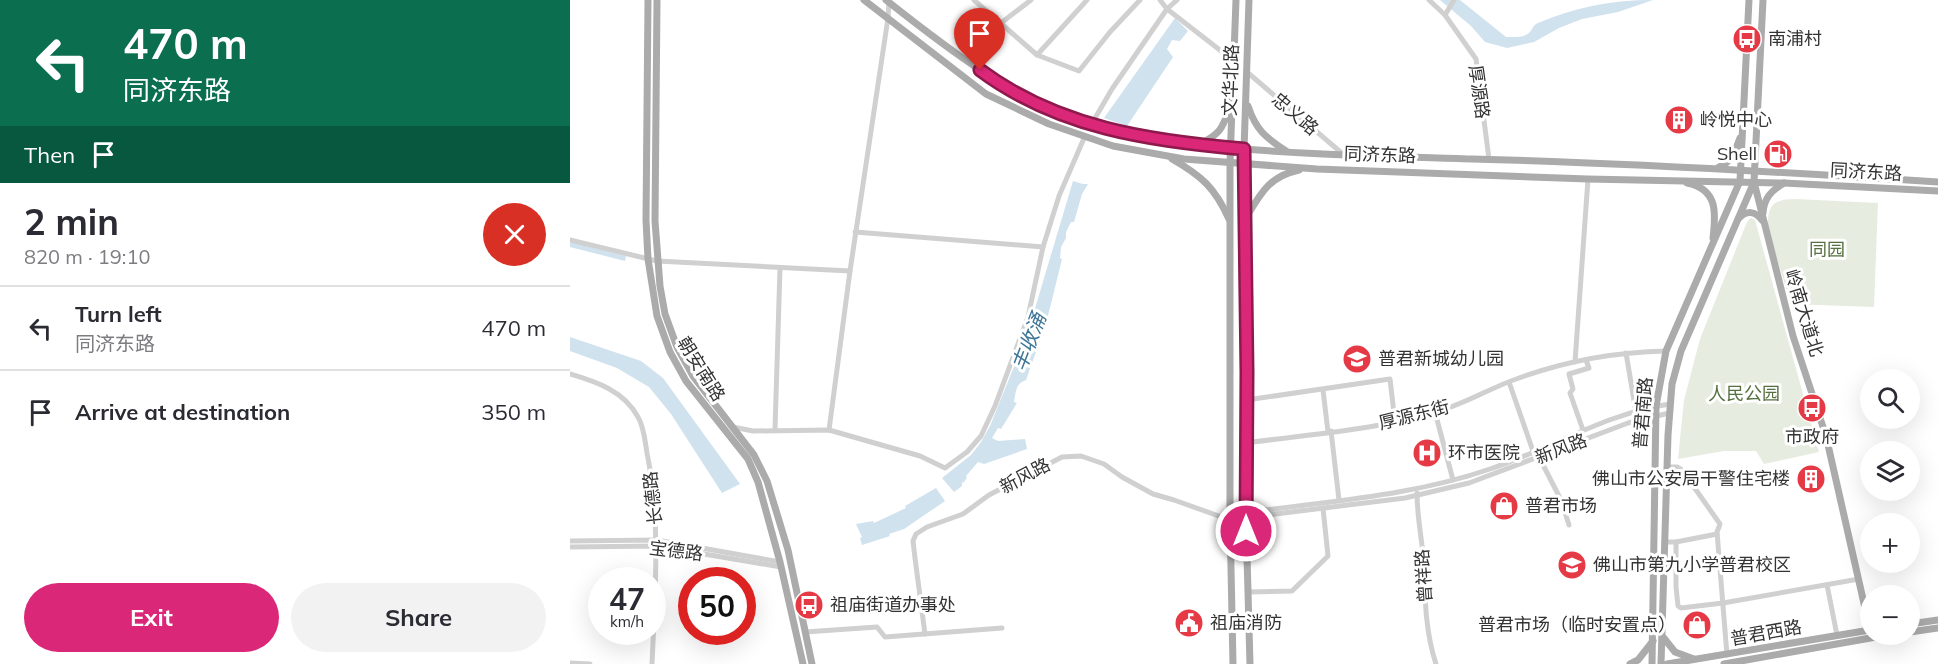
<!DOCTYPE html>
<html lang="en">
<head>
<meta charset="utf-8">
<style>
  body { margin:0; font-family:Mulish,"Noto Sans SC",sans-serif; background:#f2f2f3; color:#2b2b33; height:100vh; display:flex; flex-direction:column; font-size:22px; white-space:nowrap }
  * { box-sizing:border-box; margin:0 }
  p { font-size:20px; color:#7c7c81 }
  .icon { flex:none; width:33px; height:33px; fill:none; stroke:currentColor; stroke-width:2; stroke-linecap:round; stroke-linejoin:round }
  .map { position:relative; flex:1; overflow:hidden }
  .sheet { display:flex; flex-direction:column; background:#fff; width:570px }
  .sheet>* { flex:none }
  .hud { background:#0b6e4f; color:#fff; overflow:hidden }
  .controls { position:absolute; left:1290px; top:369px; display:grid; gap:12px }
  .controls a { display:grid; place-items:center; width:60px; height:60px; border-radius:50%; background:#fff; box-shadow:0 6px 24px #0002; font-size:30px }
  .speed { position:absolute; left:18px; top:567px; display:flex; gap:12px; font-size:30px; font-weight:700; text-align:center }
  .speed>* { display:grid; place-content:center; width:78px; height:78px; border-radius:50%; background:#fff; box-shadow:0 6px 24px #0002; line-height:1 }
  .speed small { font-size:15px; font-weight:400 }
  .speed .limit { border:9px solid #d22; background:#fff; color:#111 }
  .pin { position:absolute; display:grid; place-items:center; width:51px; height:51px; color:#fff; margin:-62px -26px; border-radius:50% 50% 50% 0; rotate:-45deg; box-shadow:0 0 6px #0007 }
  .pin .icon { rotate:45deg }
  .me { position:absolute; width:66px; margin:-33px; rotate:0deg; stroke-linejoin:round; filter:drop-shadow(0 0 4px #0008) }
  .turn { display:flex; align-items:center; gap:21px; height:126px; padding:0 24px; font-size:27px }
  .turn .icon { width:78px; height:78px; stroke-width:2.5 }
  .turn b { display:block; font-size:42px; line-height:51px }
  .then { display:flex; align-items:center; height:57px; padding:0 24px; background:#0003; gap:12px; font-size:22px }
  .round { display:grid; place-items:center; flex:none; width:63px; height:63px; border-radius:32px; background:#f2f2f3 }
  .head { display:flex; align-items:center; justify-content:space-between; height:102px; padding:0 24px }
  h1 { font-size:36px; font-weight:700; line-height:45px }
  .primary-button { display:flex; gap:12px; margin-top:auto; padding:12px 24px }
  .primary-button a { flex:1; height:69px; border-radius:36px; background:#db2777; color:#fff; font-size:24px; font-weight:700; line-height:69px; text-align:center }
  .primary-button a+a { background:#f2f2f3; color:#2b2b33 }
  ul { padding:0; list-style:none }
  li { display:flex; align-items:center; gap:18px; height:84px; padding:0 24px; border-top:2px solid #e1e1e2 }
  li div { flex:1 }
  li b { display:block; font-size:22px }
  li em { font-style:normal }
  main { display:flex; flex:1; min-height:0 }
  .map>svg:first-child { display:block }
</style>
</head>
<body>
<main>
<section class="sheet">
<div class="hud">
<div class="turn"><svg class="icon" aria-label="left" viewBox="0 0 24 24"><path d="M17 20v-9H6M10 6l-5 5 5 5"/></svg><div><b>470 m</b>同济东路</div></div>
<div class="then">Then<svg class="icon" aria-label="arrive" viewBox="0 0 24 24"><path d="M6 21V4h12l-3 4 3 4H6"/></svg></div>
</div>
<div class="head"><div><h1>2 min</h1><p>820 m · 19:10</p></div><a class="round" style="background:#d93025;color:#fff"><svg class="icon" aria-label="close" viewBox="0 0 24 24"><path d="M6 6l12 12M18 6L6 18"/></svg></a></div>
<ul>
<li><svg class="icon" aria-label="left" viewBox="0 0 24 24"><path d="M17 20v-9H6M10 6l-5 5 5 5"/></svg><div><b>Turn left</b><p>同济东路</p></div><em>470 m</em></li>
<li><svg class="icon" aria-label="arrive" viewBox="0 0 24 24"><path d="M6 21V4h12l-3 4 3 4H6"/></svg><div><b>Arrive at destination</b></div><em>350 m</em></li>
</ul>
<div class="primary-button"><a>Exit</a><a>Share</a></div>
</section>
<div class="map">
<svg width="1368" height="664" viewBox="0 0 1368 664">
  <rect width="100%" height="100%" fill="#fff"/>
  <g fill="#e6ecdf">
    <path d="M1226,199L1308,203L1304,307L1221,304L1198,230C1197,206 1202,199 1226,199Z"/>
    <path d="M1181,218L1185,220L1249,452L1194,464L1186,451H1154L1108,459L1114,400L1130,339L1177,222Z"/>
  </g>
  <g fill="#cfe2ee">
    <path d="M870,0H890L936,37C943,37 953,38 959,33C963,29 963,25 968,23C1005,7 1043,0 1083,0L1048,12L1012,19L989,28L964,42L937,48L915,42L901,26Z"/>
    <path d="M605,18L618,31L610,41L602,40L597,49L603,57L557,126L534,118Z"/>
    <path d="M503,181L513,184H518L512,194L504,222H501L496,232V238L491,247L490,258L492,259L476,324L456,380C445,384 446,392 444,402L447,403L431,429L428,428L422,438L428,441L455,439L457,449L414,464L408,462L396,476L397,478L393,483L392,482V486L384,492L372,478L401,455L411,442L420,426L458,332Z"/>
    <path d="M0,242L56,256L55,261L0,247Z"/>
    <path d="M0,337L71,361L93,378L170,484L152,493L101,414L79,387L47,368L0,351Z"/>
    <path d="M366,488L375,501L334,529L319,534L320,536L292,545L290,538L292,537L286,524L303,521L304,523L336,508L335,506Z"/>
  </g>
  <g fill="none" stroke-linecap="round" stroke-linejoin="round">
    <g stroke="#d0d0d0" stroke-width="5">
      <path d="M404,0L467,55L509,71L540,32L570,0"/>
      <path d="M590,0L597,9L664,61"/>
      <path d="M859,0L875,15L906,59L919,159"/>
      <path d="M875,15L884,0"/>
      <path d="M431,23L461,0"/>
      <path d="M467,55L517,0"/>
      <path d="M677,72L774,155"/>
      <path d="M521,125L542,89L597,9L607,0"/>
      <path d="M285,232L473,247"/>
      <path d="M0,240L87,261L280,271"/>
      <path d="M1056,353L1066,412"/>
      <path d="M1005,362L1018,179"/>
      <path d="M0,374C27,382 54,391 68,417C74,427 75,441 77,453C91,522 85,594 82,664"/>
      <path d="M939,382L964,454"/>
      <path d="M753,390L758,432"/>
      <path d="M677,400L820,379L825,422"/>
      <path d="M865,412L883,480"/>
      <path d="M163,427L183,431L259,430L350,456L375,468L397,452L411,436L425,406L458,317L473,247L489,196L515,136"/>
      <path d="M205,429L210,268"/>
      <path d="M259,430L280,271L318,18L319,2"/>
      <path d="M1013,430L1000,393L1003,389L999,374L1019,368L1016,360"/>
      <path d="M761,431L769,500"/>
      <path d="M676,443C740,434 808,430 869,411C897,403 922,387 949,378C996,361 1047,352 1096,351"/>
      <path d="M969,457L991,500L999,525"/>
      <path d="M1097,467H1107L1112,470L1150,524L1147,532L1157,655"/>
      <path d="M847,493C847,517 852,540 854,563C855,597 855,631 866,664"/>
      <path d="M676,504L697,510C771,500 848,494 920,469C981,449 1036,413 1100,404"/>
      <path d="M676,531L686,519L697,515L835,498L899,483L1058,423L1099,413"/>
      <path d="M0,541L87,540L210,562"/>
      <path d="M1094,542H1106L1147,534"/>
      <path d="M1106,542V587L1108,606L1111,608L1153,603L1289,579"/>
      <path d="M0,547L87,546L211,567"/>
      <path d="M1257,585L1267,635"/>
      <path d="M678,592L722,591L758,556L753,508"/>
      <path d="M235,632L307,627L315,637L432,628"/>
      <path d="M355,634L345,558L343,541L346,534L357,527L393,514L419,495L492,457L511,456L534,464L552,477L583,494L604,500L660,520"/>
      <path d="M0,663L20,664"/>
    </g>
    <g stroke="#ababab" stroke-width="7">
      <path d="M78,0L76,220L78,259L87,316L100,352L116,381L178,459L188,482L210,562L233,664"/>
      <path d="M87,0L85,221L90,286L95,314L107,347L123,376L184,455L197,481L218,550L242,664"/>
      <path d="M294,0L416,94L479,124L543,146L614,159L747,169L1018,179L1214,183L1368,191"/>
      <path d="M316,0C379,50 444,100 521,125C557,137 597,141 634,145C723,155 813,156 902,159C1058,163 1213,172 1368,182"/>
      <path d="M679,0L673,180L677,372L676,520L680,664"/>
      <path d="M1193,0L1184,182L1223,336L1256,436L1300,630"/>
      <path d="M678,106C686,130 695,137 716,151"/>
      <path d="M630,144C650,134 652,129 660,108"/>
      <path d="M602,159C632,176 645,188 659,219"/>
      <path d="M1149,167C1162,162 1165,151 1170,138"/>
      <path d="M1117,183C1148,189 1146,213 1143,238"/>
      <path d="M1193,213C1194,198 1201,191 1214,183"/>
      <path d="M1169,218C1177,210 1185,211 1192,220"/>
      <path d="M674,221C690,195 697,177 729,170"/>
      <path d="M1340,624L1368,620"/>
      <path d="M1340,632L1368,628"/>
      <path d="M1093,637L1105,652L1124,659"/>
      <path d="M663,664L660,520V162L666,0"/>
      <path d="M1060,664L1068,660L1083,641"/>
      <path d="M1082,664L1086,406L1096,351L1170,181L1179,0"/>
      <path d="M1091,664L1098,435L1102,384L1111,351L1184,182"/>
      <path d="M1097,664L1300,630"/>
      <path d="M1154,664L1323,634"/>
    </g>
  </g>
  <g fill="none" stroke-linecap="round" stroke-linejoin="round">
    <g stroke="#8e194d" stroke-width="15">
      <path id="route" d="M410,70C488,128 580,141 674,149L677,372L676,531"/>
    </g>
    <use href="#route" stroke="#db2777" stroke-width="10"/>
  </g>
  <defs>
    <g id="bus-disc" transform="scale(1.5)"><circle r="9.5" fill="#e63946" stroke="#fff"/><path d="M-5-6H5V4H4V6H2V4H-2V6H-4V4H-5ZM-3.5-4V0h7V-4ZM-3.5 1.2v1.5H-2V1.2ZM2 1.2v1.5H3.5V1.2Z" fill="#fff"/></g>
    <g id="building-disc" transform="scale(1.5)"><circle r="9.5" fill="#e63946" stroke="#fff"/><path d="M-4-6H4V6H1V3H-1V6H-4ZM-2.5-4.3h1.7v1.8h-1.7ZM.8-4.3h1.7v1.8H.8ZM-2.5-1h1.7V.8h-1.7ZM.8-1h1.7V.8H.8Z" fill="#fff"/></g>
    <g id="fuel-disc" transform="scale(1.5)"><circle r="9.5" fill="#e63946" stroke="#fff"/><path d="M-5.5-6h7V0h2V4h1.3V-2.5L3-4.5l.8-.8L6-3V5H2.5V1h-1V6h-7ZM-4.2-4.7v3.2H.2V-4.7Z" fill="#fff"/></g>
    <g id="school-disc" transform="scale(1.5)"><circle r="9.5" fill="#e63946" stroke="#fff"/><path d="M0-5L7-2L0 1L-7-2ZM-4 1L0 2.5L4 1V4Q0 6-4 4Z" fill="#fff"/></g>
    <g id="hospital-disc" transform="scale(1.5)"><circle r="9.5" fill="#e63946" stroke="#fff"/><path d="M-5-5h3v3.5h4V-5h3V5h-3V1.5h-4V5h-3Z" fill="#fff"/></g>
    <g id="shop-disc" transform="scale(1.5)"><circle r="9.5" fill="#e63946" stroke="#fff"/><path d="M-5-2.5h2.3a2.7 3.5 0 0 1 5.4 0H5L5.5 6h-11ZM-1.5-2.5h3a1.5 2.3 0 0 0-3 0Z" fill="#fff"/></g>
    <g id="civic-disc" transform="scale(1.5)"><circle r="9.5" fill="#e63946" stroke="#fff"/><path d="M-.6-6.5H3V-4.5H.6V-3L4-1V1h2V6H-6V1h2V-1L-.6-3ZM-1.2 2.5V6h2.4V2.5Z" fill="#fff"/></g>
  </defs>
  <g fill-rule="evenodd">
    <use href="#bus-disc" x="1177" y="39"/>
    <use href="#building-disc" x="1109" y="120"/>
    <use href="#fuel-disc" x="1208" y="154"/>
    <use href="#school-disc" x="787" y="359"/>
    <use href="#bus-disc" x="1242" y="408"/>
    <use href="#hospital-disc" x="857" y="453"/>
    <use href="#building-disc" x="1241" y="479"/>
    <use href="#shop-disc" x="934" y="506"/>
    <use href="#school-disc" x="1002" y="565"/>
    <use href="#bus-disc" x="239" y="605"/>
    <use href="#civic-disc" x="619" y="623"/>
    <use href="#shop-disc" x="1127" y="625"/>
  </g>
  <g text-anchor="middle" stroke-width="6" stroke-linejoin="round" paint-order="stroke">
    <g font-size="18" fill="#333" stroke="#fff" text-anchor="start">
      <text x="1198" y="45">南浦村</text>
      <text x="1130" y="126">岭悦中心</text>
      <text x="1187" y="160" text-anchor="end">Shell</text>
      <text x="808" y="365">普君新城幼儿园</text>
      <text x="1242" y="443" text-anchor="middle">市政府</text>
      <text x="878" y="459">环市医院</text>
      <text x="1220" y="485" text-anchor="end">佛山市公安局干警住宅楼</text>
      <text x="955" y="512">普君市场</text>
      <text x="1023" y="571">佛山市第九小学普君校区</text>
      <text x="260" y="611">祖庙街道办事处</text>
      <text x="640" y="629">祖庙消防</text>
      <text x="1106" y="631" text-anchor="end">普君市场（临时安置点）</text>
    </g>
    <g font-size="18" fill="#333" stroke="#fff">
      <text transform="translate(661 80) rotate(-88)" y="6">文华北路</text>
      <text transform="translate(909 92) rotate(82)" y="6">厚源路</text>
      <text transform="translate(725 114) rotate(40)" y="6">忠义路</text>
      <text transform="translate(810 155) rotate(2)" y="6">同济东路</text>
      <text transform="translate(1296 172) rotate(3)" y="6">同济东路</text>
      <text transform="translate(1234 313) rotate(73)" y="6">岭南大道北</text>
      <text transform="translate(131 369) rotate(58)" y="6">朝安南路</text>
      <text transform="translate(1073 413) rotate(-85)" y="6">普君南路</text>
      <text transform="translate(844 415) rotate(-14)" y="6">厚源东街</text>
      <text transform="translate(991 449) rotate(-21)" y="6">新风路</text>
      <text transform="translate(455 476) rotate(-28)" y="6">新风路</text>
      <text transform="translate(83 498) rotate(-96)" y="6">长德路</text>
      <text transform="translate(106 551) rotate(7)" y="6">宝德路</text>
      <text transform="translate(854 576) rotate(-94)" y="6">曾祥路</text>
      <text transform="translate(1196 633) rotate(-10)" y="6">普君西路</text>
    </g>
    <g font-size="18" fill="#56703f" stroke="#fff">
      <text x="1257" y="256">同园</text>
      <text x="1174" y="400">人民公园</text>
    </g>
    <g font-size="20" font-style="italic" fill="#3f7597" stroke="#fff">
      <text transform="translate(459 342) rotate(-69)" y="7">丰收涌</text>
    </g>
  </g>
</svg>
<div class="controls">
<a><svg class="icon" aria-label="search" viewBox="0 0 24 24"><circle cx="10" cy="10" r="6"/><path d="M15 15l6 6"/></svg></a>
<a><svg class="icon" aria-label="layers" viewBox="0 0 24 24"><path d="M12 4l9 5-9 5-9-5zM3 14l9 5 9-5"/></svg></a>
<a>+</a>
<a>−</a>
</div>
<div class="speed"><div>47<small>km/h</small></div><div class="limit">50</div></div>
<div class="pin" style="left:410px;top:70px;background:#d93025"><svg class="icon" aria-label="arrive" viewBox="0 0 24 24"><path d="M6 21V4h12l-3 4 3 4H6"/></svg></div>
<svg class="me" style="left:676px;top:531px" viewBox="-20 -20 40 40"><circle r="17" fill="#db2777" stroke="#fff" stroke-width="3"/><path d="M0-11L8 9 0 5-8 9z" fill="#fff"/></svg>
</div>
</main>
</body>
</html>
